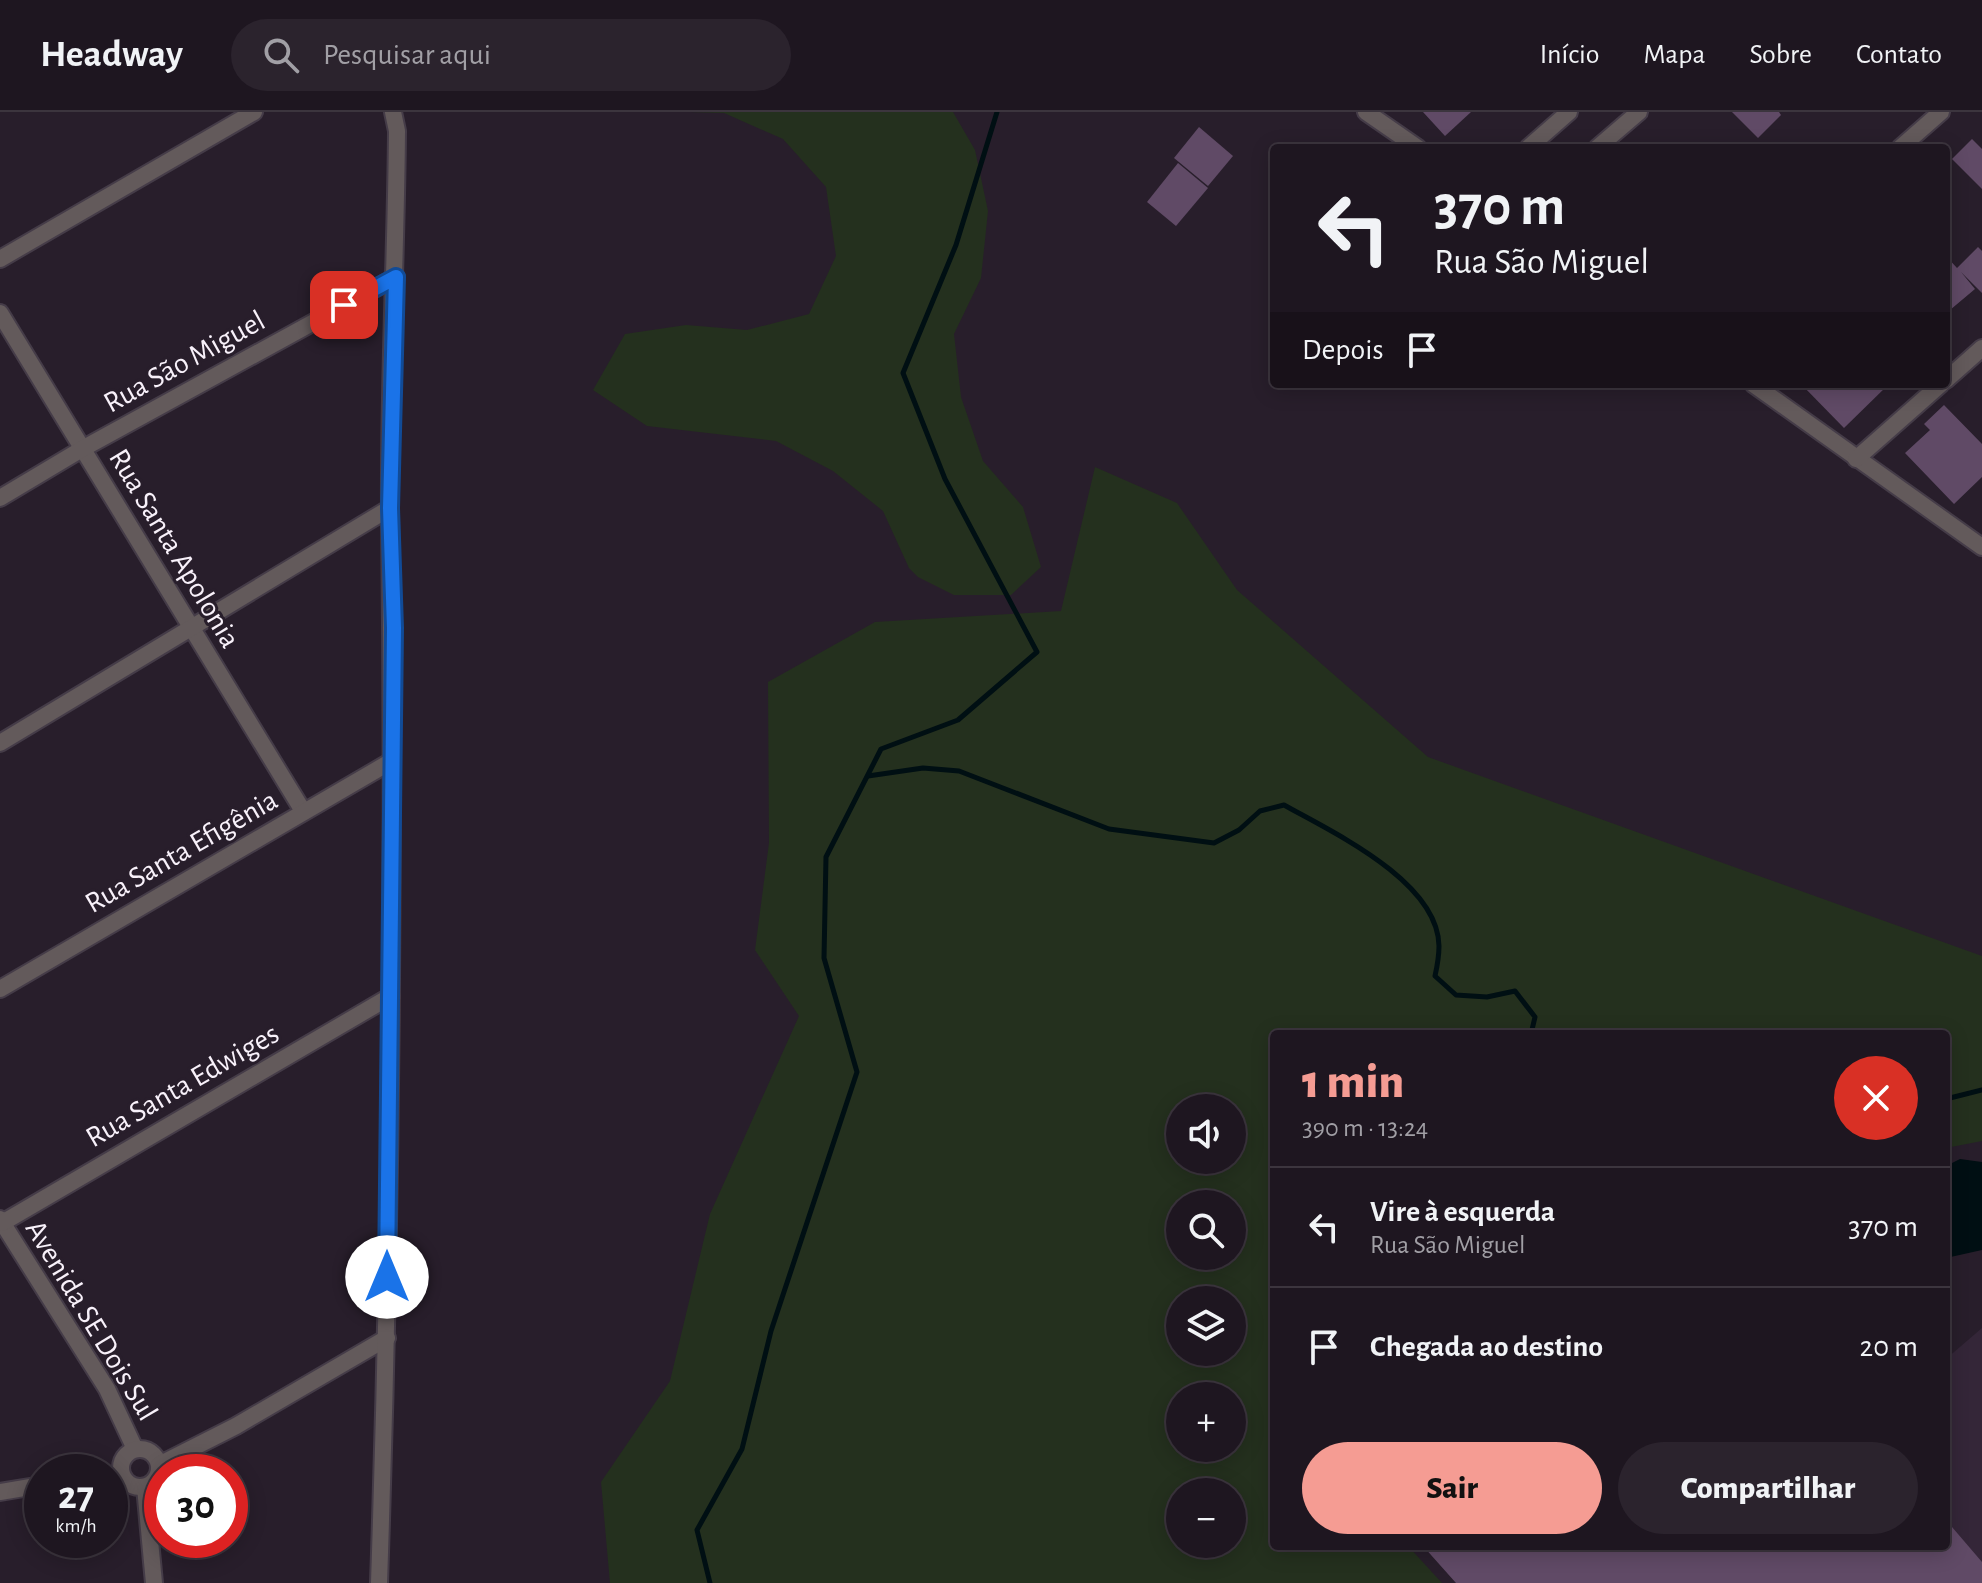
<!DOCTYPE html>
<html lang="pt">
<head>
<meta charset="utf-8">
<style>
  body { margin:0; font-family:"Alegreya Sans",sans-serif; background:#2b232d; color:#f1f3f6; height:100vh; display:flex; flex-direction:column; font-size:30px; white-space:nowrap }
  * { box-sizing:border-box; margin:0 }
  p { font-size:26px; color:#a19fa5 }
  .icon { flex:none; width:44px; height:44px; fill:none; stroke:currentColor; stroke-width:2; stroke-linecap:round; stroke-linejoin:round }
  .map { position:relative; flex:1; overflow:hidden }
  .details { position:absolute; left:1270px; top:918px; width:680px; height:520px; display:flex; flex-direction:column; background:#1e1620; border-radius:8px; box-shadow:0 4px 20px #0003,0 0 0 2px #3c353e }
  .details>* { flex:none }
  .top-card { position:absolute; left:1270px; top:32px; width:680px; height:244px; border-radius:8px; box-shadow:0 4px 20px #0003,0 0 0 2px #3c353e; background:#1e1620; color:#f1f3f6; overflow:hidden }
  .buttons { position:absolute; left:1166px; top:982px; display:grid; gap:16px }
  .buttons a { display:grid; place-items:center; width:80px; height:80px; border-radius:50%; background:#1e1620; box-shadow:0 4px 20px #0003,0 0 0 2px #3c353e; font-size:40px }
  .speed { position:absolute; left:24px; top:1342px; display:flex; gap:16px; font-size:40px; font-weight:700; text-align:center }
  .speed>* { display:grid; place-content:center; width:104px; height:104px; border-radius:50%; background:#1e1620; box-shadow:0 4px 20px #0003,0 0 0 2px #3c353e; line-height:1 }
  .speed small { font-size:20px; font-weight:400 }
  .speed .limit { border:12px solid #d22; background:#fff; color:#111 }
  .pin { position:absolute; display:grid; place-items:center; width:68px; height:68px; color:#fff; margin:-34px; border-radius:16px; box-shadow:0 4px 12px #0006 }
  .me { position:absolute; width:88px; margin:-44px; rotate:0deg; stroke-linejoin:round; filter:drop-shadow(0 0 6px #0008) }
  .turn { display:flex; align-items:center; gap:28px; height:168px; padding:0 32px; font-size:36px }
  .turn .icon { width:104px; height:104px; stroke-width:2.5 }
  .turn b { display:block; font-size:56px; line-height:68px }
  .then { display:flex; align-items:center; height:76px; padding:0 32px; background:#0003; gap:16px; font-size:30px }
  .round { display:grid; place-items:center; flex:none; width:84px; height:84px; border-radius:42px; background:#2b232d }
  .overview { display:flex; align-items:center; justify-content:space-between; height:136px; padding:0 32px }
  h1 { font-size:48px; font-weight:800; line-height:60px; color:#f59c93 }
  .primary-button { display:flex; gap:16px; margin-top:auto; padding:16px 32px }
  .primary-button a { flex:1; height:92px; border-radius:48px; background:#f59c93; color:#111; font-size:32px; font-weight:800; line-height:92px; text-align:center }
  .primary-button a+a { background:#2b232d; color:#f1f3f6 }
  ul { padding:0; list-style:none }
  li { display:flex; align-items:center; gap:24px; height:120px; padding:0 32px; border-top:2px solid #3c353e }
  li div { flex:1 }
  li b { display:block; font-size:30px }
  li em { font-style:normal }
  header { display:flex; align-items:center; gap:48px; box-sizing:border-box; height:112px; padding:0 40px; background:#1e1620; border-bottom:2px solid #3c353e }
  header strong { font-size:38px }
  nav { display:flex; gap:44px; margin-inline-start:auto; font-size:28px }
  .search { width:560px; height:72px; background:#2b232d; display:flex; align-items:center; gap:20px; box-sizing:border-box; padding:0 28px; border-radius:44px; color:#a19fa5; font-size:30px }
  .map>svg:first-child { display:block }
</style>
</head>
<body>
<header>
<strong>Headway</strong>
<div class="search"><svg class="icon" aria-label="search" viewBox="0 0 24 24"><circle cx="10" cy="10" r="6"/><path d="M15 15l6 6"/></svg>Pesquisar aqui</div>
<nav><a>Início</a><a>Mapa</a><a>Sobre</a><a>Contato</a></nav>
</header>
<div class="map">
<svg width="1982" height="1471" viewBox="0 0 1982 1471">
  <rect width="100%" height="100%" fill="#281e2b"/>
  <path fill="#342638" d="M1982,1216V1471L1946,1434V1247Z"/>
  <g fill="#24301e" fill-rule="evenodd">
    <path d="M690,0H953L975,38L988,99L981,166L954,222L961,285L983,349L1023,395L1041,455L1011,483H954L918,465L909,456L883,399L833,359L776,329L647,314L593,278L625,222L686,213L747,218L809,202L836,144L826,75L783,27L724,1Z"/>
    <path d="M1095,355L1177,391L1237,478L1428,645L1982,844V1029L1946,1036V922H1274V1434H1408L1442,1471H610L601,1370L670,1269L710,1102L799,904L755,838L769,731L768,570L875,510L1061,499ZM1180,996H1232V1048H1180ZM1180,1092H1232V1144H1180ZM1180,1188H1232V1240H1180ZM1180,1284H1232V1336H1180ZM1180,1380H1232V1432H1180Z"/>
  </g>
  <path fill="#000f13" d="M1960,1047L1982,1050V1138L1946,1146V1054Z"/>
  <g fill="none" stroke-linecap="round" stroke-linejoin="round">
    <g stroke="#000f13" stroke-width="5">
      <path d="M868,664L923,656L959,659L1109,717L1214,731L1239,718L1260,699L1284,693C1332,720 1438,769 1439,834C1439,844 1437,855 1435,864L1456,883L1487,885L1515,879L1535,905L1531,922"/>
      <path d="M1946,987L1982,978"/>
      <path d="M710,1471L697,1418L742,1337L771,1219L857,960L824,846L826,745L881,637L958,608L1037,540L945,367L903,261L956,133L997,0"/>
    </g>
  </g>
  <g fill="#604a66">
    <path d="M1423,0H1471L1445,24Z"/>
    <path d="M1732,0H1779L1781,3L1758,26Z"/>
    <path d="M1199,15L1233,44L1208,74L1174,46Z"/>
    <path d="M1972,27L1982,37V77L1952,47Z"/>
    <path d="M1178,51L1208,76L1176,114L1147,90Z"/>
    <path d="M1978,135L1982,139V181L1961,160L1975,177L1950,198L1946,193V144L1957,156Z"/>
    <path d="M1801,272H1889L1844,316Z"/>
    <path d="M1944,293L1982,332V365L1954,392L1905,341L1930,318L1924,312Z"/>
    <path d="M1946,1408L1982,1450V1471H1456L1423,1434H1946Z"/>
  </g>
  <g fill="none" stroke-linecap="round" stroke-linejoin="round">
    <g stroke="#453c48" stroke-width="20">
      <g id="street">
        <path d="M1366,0L1418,36"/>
        <path d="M1528,36L1569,0"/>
        <path d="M1597,36L1639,0"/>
        <path d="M1900,36L1941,0"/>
        <path d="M0,147L254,0"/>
        <path d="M0,201L303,699"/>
        <path d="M1946,268L1982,236"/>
        <path d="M1753,272L1982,435"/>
        <path d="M1856,347L1941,272"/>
        <path d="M0,386L82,337L396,165"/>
        <path d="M0,631L390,396"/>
        <path d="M0,877L390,650"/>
        <path d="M0,1107L107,1277L135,1337"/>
        <path d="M2,1111L391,884"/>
        <circle cx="140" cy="1356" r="19"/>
        <path d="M159,1353L236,1314L387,1226"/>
        <path d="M145,1375L154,1471"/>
        <path d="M0,1380L42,1373"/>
        <path d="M379,1471C391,1114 394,756 390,399C389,272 396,146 397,19L393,0"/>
      </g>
    </g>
    <use href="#street" stroke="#635a5b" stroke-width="16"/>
  </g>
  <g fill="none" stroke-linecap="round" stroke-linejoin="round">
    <g stroke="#114b97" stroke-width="20">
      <path id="route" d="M344,193L396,165L390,396L394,516L387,1165"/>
    </g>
    <use href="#route" stroke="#1a73e8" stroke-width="14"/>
  </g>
  <g text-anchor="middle" stroke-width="6" stroke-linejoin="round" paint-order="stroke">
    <g font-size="30" fill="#f8f1fa" stroke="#281e2b">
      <text transform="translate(184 249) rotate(-29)" y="10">Rua São Miguel</text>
      <text transform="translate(175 436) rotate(59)" y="10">Rua Santa Apolonia</text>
      <text transform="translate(181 739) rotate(-30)" y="10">Rua Santa Efigênia</text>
      <text transform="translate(182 973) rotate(-30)" y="10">Rua Santa Edwiges</text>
      <text transform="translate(92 1208) rotate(59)" y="10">Avenida SE Dois Sul</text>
    </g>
  </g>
</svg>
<div class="buttons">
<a><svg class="icon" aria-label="sound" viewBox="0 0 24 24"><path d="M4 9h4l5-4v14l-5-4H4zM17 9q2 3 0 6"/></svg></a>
<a><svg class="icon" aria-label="search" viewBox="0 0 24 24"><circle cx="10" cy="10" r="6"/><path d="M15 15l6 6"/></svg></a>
<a><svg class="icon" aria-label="layers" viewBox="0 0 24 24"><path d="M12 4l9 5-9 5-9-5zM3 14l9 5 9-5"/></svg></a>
<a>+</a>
<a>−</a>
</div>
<div class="speed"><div>27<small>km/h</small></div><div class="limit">30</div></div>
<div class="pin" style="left:344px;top:193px;background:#d93025"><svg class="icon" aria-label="arrive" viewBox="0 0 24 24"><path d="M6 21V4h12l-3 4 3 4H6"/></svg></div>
<svg class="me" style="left:387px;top:1165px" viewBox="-20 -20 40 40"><circle r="19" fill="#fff"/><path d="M0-13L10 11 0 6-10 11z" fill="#1a73e8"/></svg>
<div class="top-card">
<div class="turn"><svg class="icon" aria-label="left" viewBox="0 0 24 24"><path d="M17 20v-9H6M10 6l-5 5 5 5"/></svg><div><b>370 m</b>Rua São Miguel</div></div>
<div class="then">Depois<svg class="icon" aria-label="arrive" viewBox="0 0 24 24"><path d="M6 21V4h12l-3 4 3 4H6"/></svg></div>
</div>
<section class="details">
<div class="overview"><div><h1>1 min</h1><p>390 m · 13:24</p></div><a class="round" style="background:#d93025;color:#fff"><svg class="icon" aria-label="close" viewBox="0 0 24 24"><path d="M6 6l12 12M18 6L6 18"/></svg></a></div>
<ul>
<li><svg class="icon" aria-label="left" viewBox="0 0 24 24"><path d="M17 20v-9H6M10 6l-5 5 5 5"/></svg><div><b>Vire à esquerda</b><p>Rua São Miguel</p></div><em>370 m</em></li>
<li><svg class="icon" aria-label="arrive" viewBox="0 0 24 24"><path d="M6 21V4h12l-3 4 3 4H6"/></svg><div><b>Chegada ao destino</b></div><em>20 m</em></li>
</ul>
<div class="primary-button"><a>Sair</a><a>Compartilhar</a></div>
</section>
</div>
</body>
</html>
